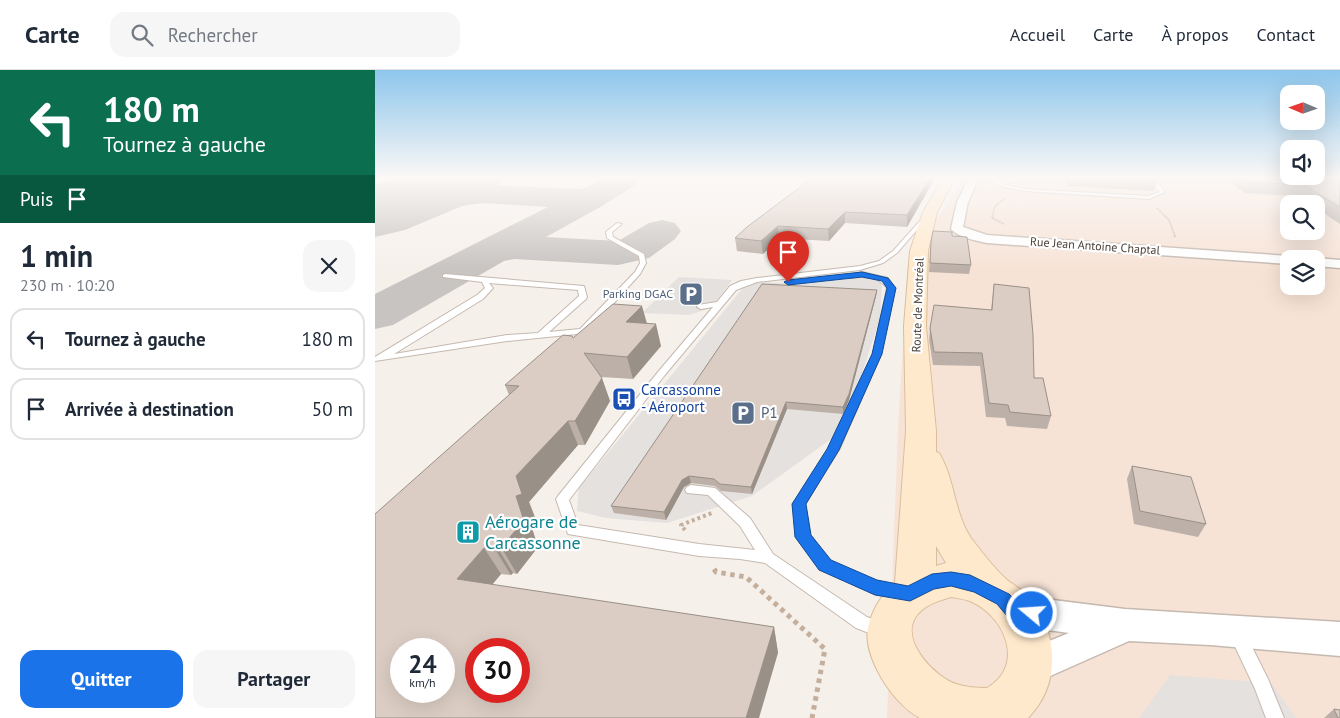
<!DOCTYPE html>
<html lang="fr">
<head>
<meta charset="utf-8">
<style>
  body { margin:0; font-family:"PT Sans",sans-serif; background:#f6f6f7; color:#1f2937; height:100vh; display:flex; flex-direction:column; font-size:19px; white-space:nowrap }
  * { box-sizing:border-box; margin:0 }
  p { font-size:16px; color:#747a83 }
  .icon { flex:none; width:28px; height:28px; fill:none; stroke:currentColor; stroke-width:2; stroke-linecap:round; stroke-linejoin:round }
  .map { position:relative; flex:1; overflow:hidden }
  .details { display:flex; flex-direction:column; background:#fff; width:375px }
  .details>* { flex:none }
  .banner { background:#0b6e4f; color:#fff; overflow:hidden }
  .needle { width:32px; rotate:272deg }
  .tools { position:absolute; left:905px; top:15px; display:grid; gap:10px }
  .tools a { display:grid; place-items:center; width:45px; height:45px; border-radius:10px; background:#fff; box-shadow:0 5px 20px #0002; font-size:25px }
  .speed { position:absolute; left:15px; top:568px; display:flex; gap:10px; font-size:25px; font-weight:700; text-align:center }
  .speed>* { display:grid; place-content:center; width:65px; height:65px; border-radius:50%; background:#fff; box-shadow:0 5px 20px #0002; line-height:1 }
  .speed small { font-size:12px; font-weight:400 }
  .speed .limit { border:8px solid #d22; background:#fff; color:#111 }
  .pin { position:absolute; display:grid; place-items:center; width:42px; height:42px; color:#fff; margin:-51px -21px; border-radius:50% 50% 50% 0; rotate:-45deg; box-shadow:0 0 5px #0007 }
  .pin .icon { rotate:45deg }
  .me { position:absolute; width:55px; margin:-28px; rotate:288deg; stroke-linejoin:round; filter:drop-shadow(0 0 4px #0008) }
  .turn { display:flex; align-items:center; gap:18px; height:105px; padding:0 20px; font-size:22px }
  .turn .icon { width:65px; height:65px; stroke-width:2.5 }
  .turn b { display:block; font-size:35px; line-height:42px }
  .then { display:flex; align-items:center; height:48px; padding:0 20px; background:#0003; gap:10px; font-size:19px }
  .round { display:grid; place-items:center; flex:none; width:52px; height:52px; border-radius:15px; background:#f6f6f7 }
  .summary { display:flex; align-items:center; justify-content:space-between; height:85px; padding:0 20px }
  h1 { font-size:30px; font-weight:700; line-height:38px }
  .button { display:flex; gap:10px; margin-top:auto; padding:10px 20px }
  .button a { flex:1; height:58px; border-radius:15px; background:#1a73e8; color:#fff; font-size:20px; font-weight:700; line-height:58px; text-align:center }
  .button a+a { background:#f6f6f7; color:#1f2937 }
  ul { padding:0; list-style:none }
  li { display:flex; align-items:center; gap:15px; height:62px; margin:0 10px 8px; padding:0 10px; border:2px solid #e0e1e3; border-radius:15px }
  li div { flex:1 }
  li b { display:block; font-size:19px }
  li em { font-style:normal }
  header { display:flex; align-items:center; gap:30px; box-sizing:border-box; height:70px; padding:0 25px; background:#fff; border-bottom:1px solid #e0e1e3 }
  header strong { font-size:24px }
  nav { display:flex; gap:28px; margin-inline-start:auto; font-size:18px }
  .search { width:350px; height:45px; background:#f6f6f7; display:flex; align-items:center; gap:12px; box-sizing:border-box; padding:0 18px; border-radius:15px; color:#747a83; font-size:19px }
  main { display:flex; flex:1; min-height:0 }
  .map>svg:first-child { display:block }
</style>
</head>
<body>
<header>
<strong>Carte</strong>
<div class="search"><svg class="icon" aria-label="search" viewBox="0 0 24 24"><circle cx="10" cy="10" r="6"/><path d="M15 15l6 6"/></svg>Rechercher</div>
<nav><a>Accueil</a><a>Carte</a><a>À propos</a><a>Contact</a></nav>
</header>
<main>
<section class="details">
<div class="banner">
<div class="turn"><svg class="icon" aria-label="left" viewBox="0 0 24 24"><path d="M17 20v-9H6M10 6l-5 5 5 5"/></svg><div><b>180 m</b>Tournez à gauche</div></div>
<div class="then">Puis<svg class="icon" aria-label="arrive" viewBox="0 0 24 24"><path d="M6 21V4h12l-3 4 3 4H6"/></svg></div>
</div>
<div class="summary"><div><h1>1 min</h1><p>230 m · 10:20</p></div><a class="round"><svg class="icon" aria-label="close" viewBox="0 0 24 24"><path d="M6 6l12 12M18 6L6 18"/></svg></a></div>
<ul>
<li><svg class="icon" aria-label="left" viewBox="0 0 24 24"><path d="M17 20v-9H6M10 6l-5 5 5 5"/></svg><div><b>Tournez à gauche</b></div><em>180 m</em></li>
<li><svg class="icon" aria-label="arrive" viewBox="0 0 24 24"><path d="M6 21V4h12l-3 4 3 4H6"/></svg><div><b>Arrivée à destination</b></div><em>50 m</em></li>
</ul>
<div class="button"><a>Quitter</a><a>Partager</a></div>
</section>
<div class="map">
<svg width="965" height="648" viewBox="0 0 965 648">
  <rect width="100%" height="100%" fill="#f6f0eb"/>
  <path fill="#f7e3d6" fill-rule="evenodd" d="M590,108H965V648H512L523,358L533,190ZM914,134H941V161H914ZM914,189H941V216H914Z"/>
  <g fill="#e4e1df">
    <path d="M495,206L507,211L505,249L482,318L459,367L377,426L292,453L231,448L202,441L204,418L367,219L382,212L410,213Z"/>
    <path d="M304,207L357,210L336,238L314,245L267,243Z"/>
    <path d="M795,605L896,613L921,648H764Z"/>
  </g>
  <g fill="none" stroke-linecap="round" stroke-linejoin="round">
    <path fill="#c8c4c2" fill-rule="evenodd" d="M76,108H109L105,114L109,115L208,119L229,108H266L262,114L227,136L171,167L243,171L274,153L287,150L300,153L306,161L300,169L274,188L243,195L139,189L129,191L18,255L0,259V224L173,137L109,133L46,141L0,152V132L45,121L71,119L70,116Z"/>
    <path fill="#c8c4c2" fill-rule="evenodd" d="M20,108H128L118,123L30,160L0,167V115Z"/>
    <g stroke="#c5b9b0" stroke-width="2">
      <g id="lane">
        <path d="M614,108H620L625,111L644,108L640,112H627L631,115L650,119L773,126L785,122L774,108H779L790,122L774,129L650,121L628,117Z"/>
        <path d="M552,143L554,144V146L522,183L508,193L485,200L382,212L361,220L289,306L194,430L203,455L324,474L380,480L365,456L333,425L312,423L310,420L312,417L316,415L340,418L375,448L398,484L492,547L513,555L515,560L513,565L507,568L481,558L390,493L365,489L324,486L193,464L181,429L183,426L283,302L338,237L326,239L322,237L323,235L342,232L355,216L366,211L382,208L485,196L504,191L518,181Z"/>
        <path d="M242,153L247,154L237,162L238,167L269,184L271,193L265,204L212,263L132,271L0,291V287L102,225L110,218L107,212L68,207V205L70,204L209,216L212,227L211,229L174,262L205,259L260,202L265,193L264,186L232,168L231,162ZM114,213L203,220L204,226L163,263L132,265L19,284L108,229L118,218Z"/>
        <path d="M487,202L513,208L520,218L506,284L464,380L430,434L435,465L455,491L501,511L531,517L534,522L531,527L526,529L500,524L445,499L421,467L418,434L453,380L498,284L512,218C504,207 489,206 476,208L473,206Z"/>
        <path d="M863,558L869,561L893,609L909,648H891L880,619L855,566L857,561Z"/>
      </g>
    </g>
    <g stroke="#c5b9b0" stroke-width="3">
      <g id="street">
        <path d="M594,108H604L593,132L588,157L612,165L914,186L920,189H914V194L612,173C600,170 584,168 576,159L582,132Z"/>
        <path d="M941,188L965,190V198L941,196V189H937Z"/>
        <path d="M638,525L750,539L965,552V586L835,575L754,571L655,615L642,610L637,597L642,584L694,563L638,555L626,551L622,540L626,529Z"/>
      </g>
    </g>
    <g stroke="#dabe9c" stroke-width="2">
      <path id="secondary" d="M568,108H580L562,142L553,181L551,256L561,361V382L564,383C580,409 579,443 596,468C605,480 620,499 631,509C637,514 645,518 651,525C684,560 687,613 653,648H545C519,635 488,588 493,558C497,540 506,525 520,513L531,361L529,256L535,181L548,142ZM561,476L571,493L561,496V475ZM576,527C582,528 589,529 595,531C630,546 651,595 612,618C602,618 590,617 581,614C560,607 526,572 540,548C548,535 563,531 576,527Z"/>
    </g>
    <g stroke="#c4af9d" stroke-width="2" stroke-dasharray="1 1" stroke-linecap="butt">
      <path d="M629,129L620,136L617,148L629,154"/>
      <path d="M782,138L794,150L800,166L798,167"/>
    </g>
    <path stroke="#c4af9d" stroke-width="4" stroke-dasharray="3 3" stroke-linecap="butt" d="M310,460L306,455L337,443"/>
    <path stroke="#c4af9d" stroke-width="5" stroke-dasharray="4.5 4.5" stroke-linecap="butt" d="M339,499L341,502L371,507L450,579L437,648"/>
    <use href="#lane" fill="#fff" fill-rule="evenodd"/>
    <use href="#street" fill="#fff" fill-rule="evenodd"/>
    <use href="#secondary" fill="#ffe9cc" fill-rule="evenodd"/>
  </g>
  <g fill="#bcb0a8">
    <path d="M560,108L532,157L470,153L454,171L404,168L388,184L362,181L360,168Z"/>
    <path d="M689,108H783L779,121L692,116Z"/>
    <path d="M850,108H965V154L941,138V134H934L923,126L870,123Z"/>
    <path d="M577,166L596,195L594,204L554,202L556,172Z"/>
    <path d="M619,214L676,346L672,359L632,356L630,348L611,347L605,296L558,295L554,270L555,258L616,240Z"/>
    <path d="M502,220L501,226L474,330L468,344L412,339L377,424L346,421L340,416L316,413L309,417L291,450L239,443L236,436Z"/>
    <path d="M272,254L286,276L258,309L226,307L235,331L210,375H203L154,432L161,450L155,452L163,477L142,504L138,503L136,505L126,504L117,515L399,557L403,583L0,648L134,325L130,315Z"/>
    <path d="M757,396L831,454L823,467L759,454L752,409Z"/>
    <path d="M959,639L965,648H949Z"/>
  </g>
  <g fill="#999088">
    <path d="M555,108H560L532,157V145Z"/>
    <path d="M470,142V153L454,171L453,159Z"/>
    <path d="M403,156L404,168L388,184L386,171Z"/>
    <path d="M502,220L501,226L474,330L468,344V337Z"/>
    <path d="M267,236L273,257L251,252Z"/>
    <path d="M281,254L286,276L258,309L252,287Z"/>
    <path d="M227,308L235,331L210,375L200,351Z"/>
    <path d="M411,332L412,339L377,424L376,417Z"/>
    <path d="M193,351L203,375L154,432L161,450L155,452L163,477L142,504L126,477L141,426V406Z"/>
    <path d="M314,406L316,413L309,417L291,450L289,442L307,410Z"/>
    <path d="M122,477L138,503L136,505L120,479Z"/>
    <path d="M109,478L126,504L100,535L82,509Z"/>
    <path d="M399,557L403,583L384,648H371Z"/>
  </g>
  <g fill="#dbcdc3" stroke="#999088" fill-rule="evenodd">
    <path d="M437,108H555L532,145L470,142L453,159L403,156L386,171L360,168L372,157Z"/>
    <path d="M869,108H917L928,115L874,112Z"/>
    <path d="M918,108H965V137Z"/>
    <path d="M558,161L577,162V166L592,167L596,195L555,193L556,172Z"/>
    <path d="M387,214L502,220L474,324L468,337L411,332L376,417L345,414L339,409L314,406L307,410L289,442L236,436Z"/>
    <path d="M619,214L654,218L658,265L659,308H668L676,346L635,342L633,335L614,333L607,283L559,282L555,258L559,235L617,240Z"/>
    <path d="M238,234L267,236L251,252L281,254L252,287L209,283L227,308L200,351H193L141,406L147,424L141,426L149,451L126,477H122L120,479L109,478L82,509L399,557L371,648H0V444L144,316L130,315L188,265L197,266L198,268ZM26,579H69V621H26ZM101,579H144V621H101Z"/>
    <path d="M757,396L816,407L831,454L765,441Z"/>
    <path d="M959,639L965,640V648H963Z"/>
  </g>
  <linearGradient id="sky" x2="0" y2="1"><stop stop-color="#8dc6ec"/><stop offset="0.54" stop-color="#fbf8f6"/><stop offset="1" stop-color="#fbf8f6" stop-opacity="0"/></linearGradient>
  <rect width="965" height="199" fill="url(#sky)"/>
  <path fill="#1a73e8" stroke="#114b97" d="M487,202L513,208L521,218L507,284L464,380L431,434L436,465L456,490L502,510L533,516L557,504L576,502L595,505L634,524L643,533L663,537L665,543L663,548L657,551L638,548L632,546L622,534L599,522L576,516L559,519L535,531L500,525L444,500L420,467L417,434L452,379L497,284L512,218L507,211L487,207L413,215L409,212L413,210Z"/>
  <defs>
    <g id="parking-square" transform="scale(1.25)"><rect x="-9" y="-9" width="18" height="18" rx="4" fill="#5c6f8a" stroke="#fff"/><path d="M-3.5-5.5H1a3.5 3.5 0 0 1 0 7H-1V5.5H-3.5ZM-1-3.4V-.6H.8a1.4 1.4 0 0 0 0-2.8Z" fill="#fff"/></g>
    <g id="bus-square" transform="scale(1.25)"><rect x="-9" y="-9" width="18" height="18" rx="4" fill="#1a4fb4" stroke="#fff"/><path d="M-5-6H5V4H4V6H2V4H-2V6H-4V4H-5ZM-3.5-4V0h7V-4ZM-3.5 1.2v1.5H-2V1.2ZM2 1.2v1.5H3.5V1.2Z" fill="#fff"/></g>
    <g id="building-square" transform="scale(1.25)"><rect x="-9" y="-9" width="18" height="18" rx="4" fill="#0f9aa8" stroke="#fff"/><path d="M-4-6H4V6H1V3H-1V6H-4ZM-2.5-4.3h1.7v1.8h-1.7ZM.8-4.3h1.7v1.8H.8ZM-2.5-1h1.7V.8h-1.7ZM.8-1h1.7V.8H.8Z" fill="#fff"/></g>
  </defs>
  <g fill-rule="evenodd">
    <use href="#parking-square" x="316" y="224"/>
    <use href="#bus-square" x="249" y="329"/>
    <use href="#parking-square" x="368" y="343"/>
    <use href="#building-square" x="93" y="462"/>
  </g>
  <g text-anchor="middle" stroke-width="4.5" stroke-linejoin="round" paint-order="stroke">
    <g font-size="12" fill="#4a4038" stroke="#fff">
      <text transform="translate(720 176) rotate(4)" y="4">Rue Jean Antoine Chaptal</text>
      <text transform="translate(543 235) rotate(-88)" y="4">Route de Montréal</text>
    </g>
    <g font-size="12" fill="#4e5e75" stroke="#fff" text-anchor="end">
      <text x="298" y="228">Parking DGAC</text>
    </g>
    <g font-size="15" fill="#164399" stroke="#fff" text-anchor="start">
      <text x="266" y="325">Carcassonne<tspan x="266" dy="17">- Aéroport</tspan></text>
    </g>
    <g font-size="15" fill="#4e5e75" stroke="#fff" text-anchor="start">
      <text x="386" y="348">P1</text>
    </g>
    <g font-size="18" fill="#0d838f" stroke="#fff" text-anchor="start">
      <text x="110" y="458">Aérogare de<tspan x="110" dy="21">Carcassonne</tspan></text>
    </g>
  </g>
</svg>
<div class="tools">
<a><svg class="needle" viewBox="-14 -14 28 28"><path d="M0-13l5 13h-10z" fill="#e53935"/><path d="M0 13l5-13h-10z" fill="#747a83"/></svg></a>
<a><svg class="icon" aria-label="sound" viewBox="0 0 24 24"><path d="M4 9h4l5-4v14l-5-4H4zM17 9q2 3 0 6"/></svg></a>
<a><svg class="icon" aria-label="search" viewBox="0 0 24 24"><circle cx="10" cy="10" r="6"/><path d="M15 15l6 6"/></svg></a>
<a><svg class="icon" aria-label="layers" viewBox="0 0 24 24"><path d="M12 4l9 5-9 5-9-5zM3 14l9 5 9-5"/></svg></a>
</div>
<div class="speed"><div>24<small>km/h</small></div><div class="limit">30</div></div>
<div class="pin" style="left:413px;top:212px;background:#d93025"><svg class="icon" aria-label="arrive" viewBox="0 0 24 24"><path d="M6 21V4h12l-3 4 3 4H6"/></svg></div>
<svg class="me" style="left:657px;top:543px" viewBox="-20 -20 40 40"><circle r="17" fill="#1a73e8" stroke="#fff" stroke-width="3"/><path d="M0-11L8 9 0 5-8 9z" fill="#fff"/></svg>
</div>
</main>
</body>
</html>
